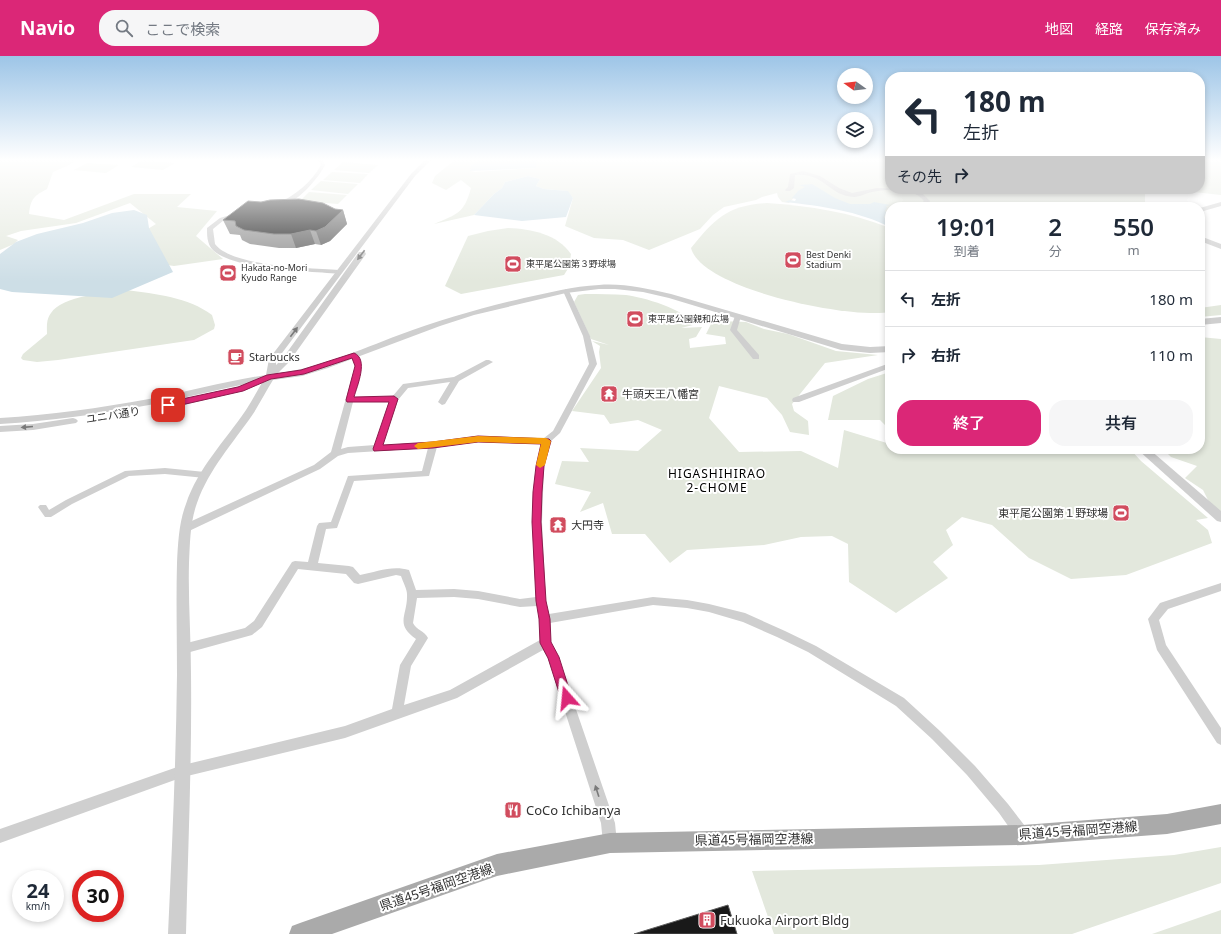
<!DOCTYPE html>
<html lang="ja">
<head>
<meta charset="utf-8">
<style>
  body { margin:0; font-family:"Noto Sans","Noto Sans JP",sans-serif; background:#f6f6f7; color:#1f2937; height:100vh; display:flex; flex-direction:column; font-size:15px; white-space:nowrap }
  * { box-sizing:border-box; margin:0 }
  p { font-size:13px; color:#747a83 }
  .icon { flex:none; width:22px; height:22px; fill:none; stroke:currentColor; stroke-width:2; stroke-linecap:round; stroke-linejoin:round }
  .map { position:relative; flex:1; overflow:hidden }
  .details { position:absolute; left:885px; top:146px; width:320px; height:252px; display:flex; flex-direction:column; background:#fff; border-radius:16px; box-shadow:0 2px 6px #0003 }
  .details>* { flex:none }
  .hud { position:absolute; left:885px; top:16px; width:320px; height:122px; border-radius:16px; box-shadow:0 2px 6px #0003; background:#fff; color:#1f2937; overflow:hidden }
  .needle { width:26px; rotate:285deg }
  .buttons { position:absolute; left:837px; top:12px; display:grid; gap:8px }
  .buttons a { display:grid; place-items:center; width:36px; height:36px; border-radius:50%; background:#fff; box-shadow:0 2px 6px #0003; font-size:20px }
  .speed { position:absolute; left:12px; top:814px; display:flex; gap:8px; font-size:20px; font-weight:700; text-align:center }
  .speed>* { display:grid; place-content:center; width:52px; height:52px; border-radius:50%; background:#fff; box-shadow:0 2px 6px #0003; line-height:1 }
  .speed small { font-size:10px; font-weight:400 }
  .speed .limit { border:6px solid #d22; background:#fff; color:#111 }
  .pin { position:absolute; display:grid; place-items:center; width:34px; height:34px; color:#fff; margin:-17px; border-radius:8px; box-shadow:0 2px 6px #0006 }
  .me { position:absolute; width:44px; margin:-22px; rotate:342deg; stroke-linejoin:round; filter:drop-shadow(0 0 3px #0008) }
  .turn { display:flex; align-items:center; gap:14px; height:84px; padding:0 12px; font-size:18px }
  .turn .icon { width:52px; height:52px; stroke-width:2.5 }
  .turn b { display:block; font-size:28px; line-height:34px }
  .then { display:flex; align-items:center; height:38px; padding:0 12px; background:#0003; gap:8px; font-size:15px }
  .eta { display:flex; justify-content:space-evenly; align-items:center; height:68px; text-align:center }
  .eta b { font-size:24px; font-weight:600; line-height:28px }
  .action { display:flex; gap:8px; margin-top:auto; padding:8px 12px }
  .action a { flex:1; height:46px; border-radius:16px; background:#db2777; color:#fff; font-size:16px; font-weight:600; line-height:46px; text-align:center }
  .action a+a { background:#f6f6f7; color:#1f2937 }
  ul { padding:0; list-style:none }
  li { display:flex; align-items:center; gap:12px; height:56px; padding:0 12px; border-top:1px solid #e0e1e3 }
  li div { flex:1 }
  li b { display:block; font-size:15px }
  li em { font-style:normal }
  header { display:flex; align-items:center; gap:24px; box-sizing:border-box; height:56px; padding:0 20px; background:#db2777; color:#fff }
  header strong { font-size:19px }
  nav { display:flex; gap:22px; margin-inline-start:auto; font-size:14px }
  .search { width:280px; height:36px; background:#f6f6f7; display:flex; align-items:center; gap:10px; box-sizing:border-box; padding:0 14px; border-radius:16px; color:#747a83; font-size:15px }
  .map>svg:first-child { display:block }
</style>
</head>
<body>
<header>
<strong>Navio</strong>
<div class="search"><svg class="icon" aria-label="search" viewBox="0 0 24 24"><circle cx="10" cy="10" r="6"/><path d="M15 15l6 6"/></svg>ここで検索</div>
<nav><a>地図</a><a>経路</a><a>保存済み</a></nav>
</header>
<div class="map">
<svg width="1221" height="878" viewBox="0 0 1221 878">
  <rect width="100%" height="100%" fill="#fff"/>
  <g fill="#e3e8dd">
    <path d="M0,103H77L69,109L53,116L47,133C34,140 31,142 29,158L64,164L134,138H191L177,151L217,155L196,180L223,203L174,210L133,204L126,186L156,168L130,147L76,167L21,175L6,180L18,184L14,188L0,194Z"/>
    <path d="M456,103H481L471,109V115L475,116L536,112V103H890V133H1145V151H890V167L855,150L800,135L789,147L782,146L778,141L777,137L762,141L756,144L724,151L713,159L700,173L649,194L623,184L594,182L565,170L573,142L567,135L544,133L536,130L540,123L528,120L505,126L502,132L494,138L474,159L434,168C457,158 464,158 471,132L461,124L446,134L432,127L435,120Z"/>
    <path d="M1200,103H1221V139L1167,133H1200Z"/>
    <path d="M143,104L175,107L163,114L131,111Z"/>
    <path d="M343,106L378,109L369,117L334,114Z"/>
    <path d="M87,107L119,109L106,117L74,114Z"/>
    <path d="M332,116L368,118L360,127L323,124Z"/>
    <path d="M321,125L358,128L348,138L311,134Z"/>
    <path d="M309,136L347,139L338,148L300,145Z"/>
    <path d="M767,147C811,150 849,156 890,172V256C851,263 702,234 691,192C714,163 728,149 767,147Z"/>
    <path d="M508,172C532,173 557,178 571,198L569,211L564,219L461,238L445,230L468,180L488,175Z"/>
    <path d="M126,234C156,238 188,241 212,259L215,269L214,273L194,284L58,304L37,306L23,304L21,302L23,298L47,278C47,270 46,264 51,257C62,240 108,236 126,234Z"/>
    <path d="M585,238C599,238 613,238 626,239C642,241 686,253 693,269L681,272L702,271L696,281L689,283L690,292L726,288L725,281L706,278L711,268L721,265L746,266L764,273L788,278L836,295L878,299L825,307L792,348L794,355L808,365L809,379L790,376L782,359L767,342L719,330L709,362L739,396L801,395L838,412L844,374L890,388V393H1130L1141,405L1208,462L1196,464L1208,474L1212,487L1126,519L1071,523L1029,502L992,469L962,461L946,474L953,489L933,506L948,522L896,557L849,526L848,488L832,480L801,481L764,489L687,494L670,507L645,478H612L603,447L580,456L591,436L555,428L562,405L589,406L580,392L638,395L662,374L638,364L610,368L604,359L572,355L601,312L599,296L600,290L592,285L609,289L591,283L574,246L578,239Z"/>
    <path d="M1221,249V259L1200,261V252Z"/>
    <path d="M1200,281L1221,283V464L1216,460L1203,434L1185,422L1197,410L1171,401L1163,393H1200Z"/>
    <path d="M890,316V374L880,364H828L833,340L868,323Z"/>
    <path d="M1221,791V827L1072,878H774L752,815L1039,809L1174,799Z"/>
    <path d="M1221,854V878H1152Z"/>
  </g>
  <g fill="#cddee6">
    <path d="M481,103H536V112L470,115L471,109Z"/>
    <path d="M528,120L540,123L536,130L544,133L568,135L573,142L566,161L522,165L474,159L494,138L502,132L505,126Z"/>
    <path d="M812,128L835,142L850,148H870L874,146L890,149L886,150L887,152L885,155L887,157L884,161L890,171C858,155 821,150 785,146L790,144L795,145L796,143L792,142L798,135L805,131L799,129H800Z"/>
    <path d="M134,154L147,159L149,172L173,216L112,242L12,236L0,233V198L16,186L37,178L83,167L112,157Z"/>
  </g>
  <g fill="none" stroke-linecap="round" stroke-linejoin="round">
    <g fill="#cfcfcf" fill-rule="evenodd">
      <path d="M318,103H322L325,109C318,123 294,151 277,150V148C295,139 311,127 321,109Z"/>
      <path d="M803,115L820,120L839,132L852,137L877,132L909,133L922,137L930,145L928,149L924,151H917L924,145C915,132 887,132 872,136C866,137 860,141 854,141C829,140 824,116 795,119L794,132L790,135H786L785,134L788,131L790,118Z"/>
      <path d="M1221,146V150L1200,156V152Z"/>
      <path d="M240,156L242,157V159L224,164L213,173L215,188C232,211 311,212 339,214L342,216L339,218C310,215 231,214 212,193C207,187 207,179 207,172L220,162Z"/>
      <path d="M566,233L569,235L590,280L597,308L560,377L550,386L544,410L542,466L546,545L549,558L653,541L687,544L709,548L745,557L785,575L816,590L904,642L940,675L975,710L1008,748L1028,774L1030,779L1028,784L1023,786L1018,784L999,757L967,719L932,683L896,650L808,596L777,581L743,566L709,556L687,552L653,549L550,567V586L558,601L615,767L617,787L615,792L610,794L605,792L603,787L601,767L548,603L543,594L457,642L345,682L183,721L0,787V773L183,709L345,670L392,653L400,609L416,583C394,568 408,559 407,538C407,533 403,526 401,520L396,519L358,528L354,527L346,518L298,513L262,571L252,579L183,598L179,596L178,593L179,590L183,588L245,572L254,565L292,506L295,505L308,506L317,470L319,467L331,466L348,420L422,415L428,392L348,397L338,400L320,413L189,475H183L181,472L183,469L314,409L331,396L355,310L350,299L354,297C369,303 357,330 354,341H392L403,328L454,321L486,304H489L493,306L459,325L445,348L442,349L438,346L450,326L408,332L398,344L383,389L433,386L479,380L544,382L553,375L589,308L583,280L563,235ZM353,346H389L375,389L348,391L341,393ZM479,386L541,388C529,438 533,490 536,541L520,543L478,535L454,533L416,534L409,514C392,509 376,516 360,519L353,511L349,510L318,507L326,473L337,472L354,425L429,420L437,391ZM454,541L478,543L520,551L537,550L540,563V584L450,634L404,649L411,610L428,582C425,575 416,574 413,567L417,542Z"/>
      <path d="M738,258L741,260L737,274L759,299V303H753L730,274L735,260Z"/>
      <path d="M890,307V312L799,346H793L792,344L793,342Z"/>
      <path d="M165,412L205,416L209,419L205,422L165,418L129,420L72,448L51,461H45L38,451L40,449H46L49,454L66,444L125,415Z"/>
      <path d="M1221,527V535L1168,553L1159,564L1166,589L1221,672V689L1217,687L1157,594L1148,563L1160,547Z"/>
    </g>
    <g fill="#cfcfcf" fill-rule="evenodd">
      <path d="M426,103H432L415,120L276,305V309L283,302L359,196H365L366,198L289,306L278,317C320,312 359,294 399,279C440,264 481,252 524,242C549,237 573,230 599,229C623,227 647,233 671,238L842,288L870,291L890,290V296L870,297L841,294L669,242L643,236L615,233H599L566,237L474,259L440,270L328,312L302,320L273,324C266,335 260,347 253,358C233,387 209,413 197,447C190,466 190,487 189,507C188,544 191,581 191,618C192,705 188,791 186,878H168C172,792 176,705 177,619C177,581 176,544 177,507C178,487 179,466 186,448C198,412 225,385 246,354C252,345 257,335 263,325C224,331 187,342 149,349C100,358 50,365 0,368V362C50,359 100,352 149,343C188,336 226,325 266,319L269,303L411,118Z"/>
      <path d="M1200,180L1221,188V193L1200,185Z"/>
      <path d="M1221,261V267L1200,269V263Z"/>
      <path d="M244,329L247,330L249,332L247,334L179,350L174,347L179,344Z"/>
      <path d="M73,362L76,363L78,365L76,367L33,374L0,376V370L33,368Z"/>
      <path d="M1137,393H1149L1221,455V466L1217,465Z"/>
    </g>
    <path fill="#aaa" fill-rule="evenodd" d="M1221,748V768L1167,778L1023,789L610,797L497,820L332,878H289L292,870L300,867L497,798L610,777L1023,769L1167,758Z"/>
  </g>
  <path fill="#8c8c8c" d="M261,146L343,154L347,168L330,185L321,189L315,188L296,192H279L250,188L242,184L240,179L230,178L223,164Z"/>
  <g fill="#5e5e5e">
    <path d="M343,154L347,168L330,185L321,189L316,175Z"/>
    <path d="M310,174L315,188L296,192L291,178Z"/>
  </g>
  <g fill="#191919" stroke="#5e5e5e">
    <path d="M299,143L323,147L335,153L343,154L325,171L316,175L310,174L291,178H274L244,174L236,170L235,165L223,164L248,145L261,146L270,144Z"/>
    <path d="M728,849L737,878H634Z"/>
  </g>
  <defs><path id="oneway-solid" d="M-6-.8H1V-3.2L6.5 0L1 3.2V.8H-6Z"/></defs>
  <g fill="#797979">
    <use href="#oneway-solid" transform="translate(361 199) rotate(127)"/>
    <use href="#oneway-solid" transform="translate(294 276) rotate(-53)"/>
    <use href="#oneway-solid" transform="translate(27 371) rotate(175)"/>
    <use href="#oneway-solid" transform="translate(597 735) rotate(-108)"/>
  </g>
  <linearGradient id="sky" x2="0" y2="1"><stop stop-color="#9dc5e7"/><stop offset="0.46" stop-color="#fff"/><stop offset="1" stop-color="#fff" stop-opacity="0"/></linearGradient>
  <rect width="1221" height="226" fill="url(#sky)"/>
  <path fill="#db2777" stroke="#8e194d" d="M354,297C369,303 357,330 354,341L394,340L398,343L383,389L433,386L478,380L549,383L551,385L544,410L542,436L541,466L546,545L550,563L551,586L559,601L572,642L571,646L567,648L562,646L548,602L540,587L539,563L536,545L532,466L533,436L536,410L541,388L478,386L433,392L374,395L373,393L389,346H347L346,344L355,310L352,302L304,318L271,323L243,335L168,352L164,349L168,346L238,331L267,319L301,314Z"/>
  <path fill="#f59e0b" d="M478,380L546,382L551,385L545,409L540,412L536,409L541,388L478,386L418,393L414,390L418,387Z"/>
  <defs>
    <g id="stadium-square" transform="scale(0.9)"><rect x="-9" y="-9" width="18" height="18" rx="4" fill="#d14c5e" stroke="#fff"/><path d="M0-5a6.5 5 0 1 0 0 10a6.5 5 0 1 0 0-10ZM-3.5-1.8h7v3.6h-7Z" fill="#fff"/></g>
    <g id="cafe-square" transform="scale(0.9)"><rect x="-9" y="-9" width="18" height="18" rx="4" fill="#d14c5e" stroke="#fff"/><path d="M-5.5-4.5H6V0H3Q3 3.5 0 3.5H-2.5Q-5.5 3.5-5.5 0ZM3-3.2v2h1.7v-2ZM-6 4.5H4V6H-6Z" fill="#fff"/></g>
    <g id="temple-square" transform="scale(0.9)"><rect x="-9" y="-9" width="18" height="18" rx="4" fill="#d14c5e" stroke="#fff"/><path d="M0-6L5-2H3V0L6.5 2.5H4V6H1.5V3h-3V6H-4V2.5H-6.5L-3 0V-2H-5Z" fill="#fff"/></g>
    <g id="restaurant-square" transform="scale(0.9)"><rect x="-9" y="-9" width="18" height="18" rx="4" fill="#d14c5e" stroke="#fff"/><path d="M-5-6h1v4h1v-4h1v4h1v-4h1v5L-1.5 .5V6h-2V.5L-5-1ZM5-6V6H3V1.5H1.5Q1.5-4 5-6Z" fill="#fff"/></g>
    <g id="building-square" transform="scale(0.9)"><rect x="-9" y="-9" width="18" height="18" rx="4" fill="#d14c5e" stroke="#fff"/><path d="M-4-6H4V6H1V3H-1V6H-4ZM-2.5-4.3h1.7v1.8h-1.7ZM.8-4.3h1.7v1.8H.8ZM-2.5-1h1.7V.8h-1.7ZM.8-1h1.7V.8H.8Z" fill="#fff"/></g>
  </defs>
  <g fill-rule="evenodd">
    <use href="#stadium-square" x="793" y="204"/>
    <use href="#stadium-square" x="513" y="208"/>
    <use href="#stadium-square" x="228" y="217"/>
    <use href="#stadium-square" x="635" y="263"/>
    <use href="#cafe-square" x="236" y="301"/>
    <use href="#temple-square" x="609" y="338"/>
    <use href="#stadium-square" x="1121" y="457"/>
    <use href="#temple-square" x="558" y="469"/>
    <use href="#restaurant-square" x="513" y="754"/>
    <use href="#building-square" x="707" y="864"/>
  </g>
  <g text-anchor="middle" stroke-width="4" stroke-linejoin="round" paint-order="stroke">
    <g font-size="9" fill="#323232" stroke="#fff" text-anchor="start">
      <text x="806" y="202">Best Denki<tspan x="806" dy="10">Stadium</tspan></text>
      <text x="526" y="211">東平尾公園第３野球場</text>
      <text x="241" y="215">Hakata-no-Mori<tspan x="241" dy="10">Kyudo Range</tspan></text>
      <text x="648" y="266">東平尾公園親和広場</text>
    </g>
    <g font-size="11" fill="#323232" stroke="#fff" text-anchor="start">
      <text x="249" y="305">Starbucks</text>
      <text x="622" y="342">牛頭天王八幡宮</text>
      <text x="1108" y="461" text-anchor="end">東平尾公園第１野球場</text>
      <text x="571" y="473">大円寺</text>
    </g>
    <g font-size="11" fill="#323232" stroke="#fff">
      <text transform="translate(113 359) rotate(-9)" y="4">ユニバ通り</text>
    </g>
    <g font-size="12" letter-spacing="1" fill="#000" stroke="#fff">
      <text x="717" y="422">HIGASHIHIRAO<tspan x="717" dy="14">2-CHOME</tspan></text>
    </g>
    <g font-size="13" fill="#323232" stroke="#fff" text-anchor="start">
      <text x="526" y="759">CoCo Ichibanya</text>
      <text x="720" y="869">Fukuoka Airport Bldg</text>
    </g>
    <g font-size="13" fill="#323232" stroke="#fff">
      <text transform="translate(1078 774) rotate(-4)" y="5">県道45号福岡空港線</text>
      <text transform="translate(754 783) rotate(-1)" y="5">県道45号福岡空港線</text>
      <text transform="translate(436 831) rotate(-19)" y="5">県道45号福岡空港線</text>
    </g>
  </g>
</svg>
<div class="buttons">
<a><svg class="needle" viewBox="-14 -14 28 28"><path d="M0-13l5 13h-10z" fill="#e53935"/><path d="M0 13l5-13h-10z" fill="#747a83"/></svg></a>
<a><svg class="icon" aria-label="layers" viewBox="0 0 24 24"><path d="M12 4l9 5-9 5-9-5zM3 14l9 5 9-5"/></svg></a>
</div>
<div class="speed"><div>24<small>km/h</small></div><div class="limit">30</div></div>
<div class="pin" style="left:168px;top:349px;background:#d93025"><svg class="icon" aria-label="arrive" viewBox="0 0 24 24"><path d="M6 21V4h12l-3 4 3 4H6"/></svg></div>
<svg class="me" style="left:567px;top:642px" viewBox="-20 -20 40 40"><path d="M0-17L14 15 0 8-14 15z" fill="#db2777" stroke="#fff" stroke-width="4"/></svg>
<div class="hud">
<div class="turn"><svg class="icon" aria-label="left" viewBox="0 0 24 24"><path d="M17 20v-9H6M10 6l-5 5 5 5"/></svg><div><b>180 m</b>左折</div></div>
<div class="then">その先<svg class="icon" aria-label="right" viewBox="0 0 24 24"><path d="M7 20v-9h11M14 6l5 5-5 5"/></svg></div>
</div>
<section class="details">
<div class="eta">
<div><b>19:01</b><p>到着</p></div>
<div><b>2</b><p>分</p></div>
<div><b>550</b><p>m</p></div>
</div>
<ul>
<li><svg class="icon" aria-label="left" viewBox="0 0 24 24"><path d="M17 20v-9H6M10 6l-5 5 5 5"/></svg><div><b>左折</b></div><em>180 m</em></li>
<li><svg class="icon" aria-label="right" viewBox="0 0 24 24"><path d="M7 20v-9h11M14 6l5 5-5 5"/></svg><div><b>右折</b></div><em>110 m</em></li>
</ul>
<div class="action"><a>終了</a><a>共有</a></div>
</section>
</div>
</body>
</html>
